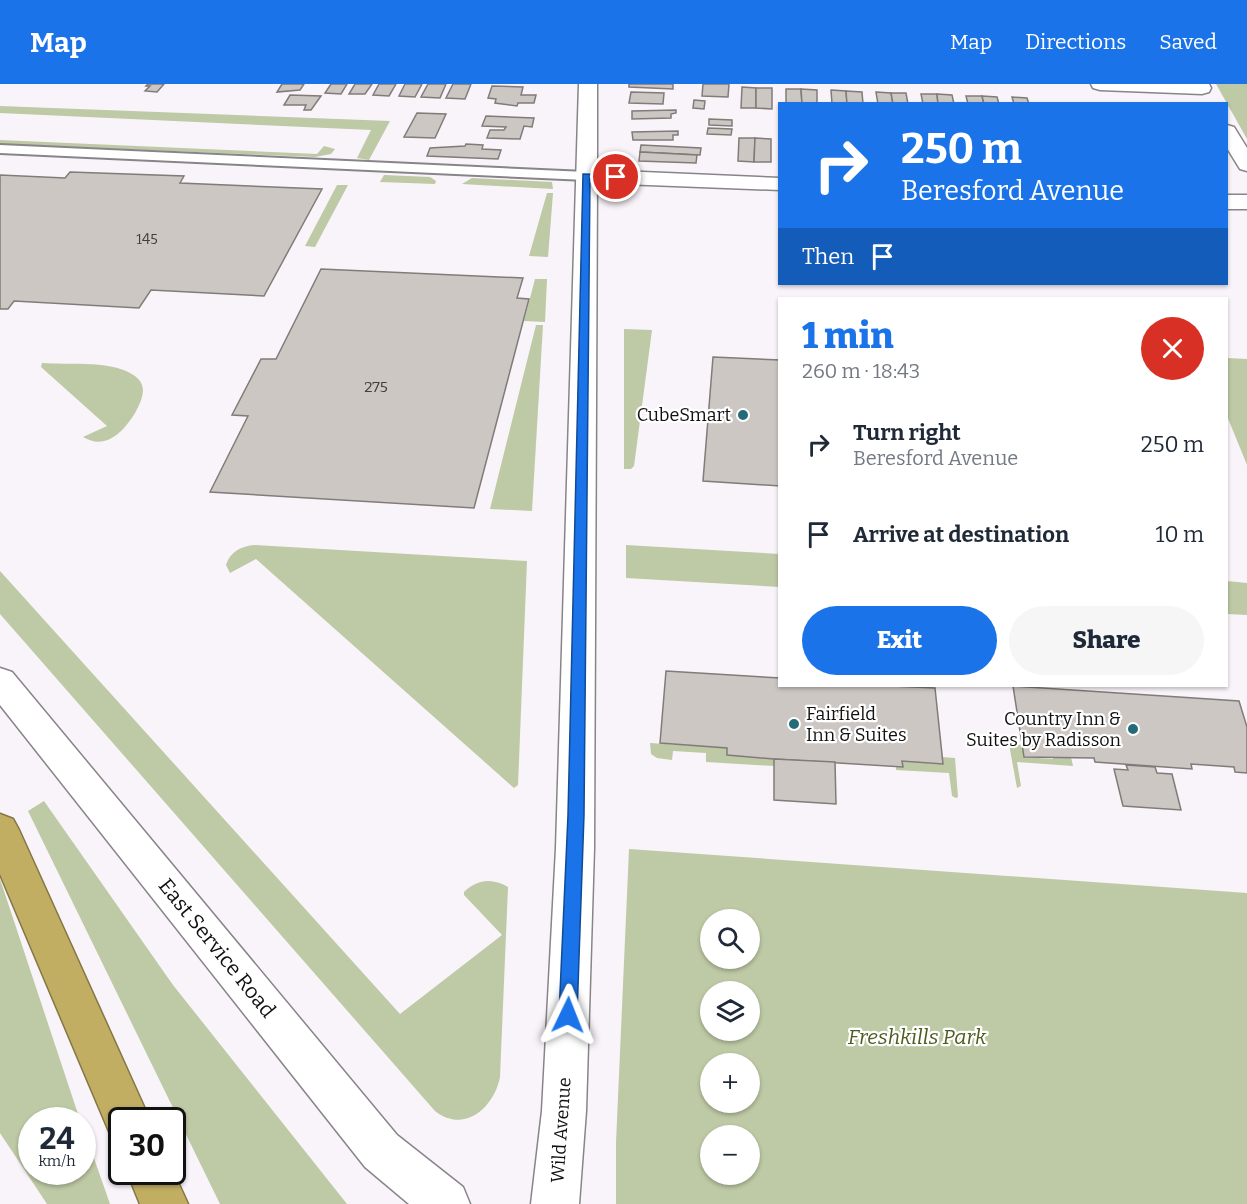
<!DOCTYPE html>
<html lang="en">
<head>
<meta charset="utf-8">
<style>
  body { margin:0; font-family:Bitter,serif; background:#f6f6f7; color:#1f2937; height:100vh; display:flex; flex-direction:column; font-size:22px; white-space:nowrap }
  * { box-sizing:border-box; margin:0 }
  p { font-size:20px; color:#747a83 }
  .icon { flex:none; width:33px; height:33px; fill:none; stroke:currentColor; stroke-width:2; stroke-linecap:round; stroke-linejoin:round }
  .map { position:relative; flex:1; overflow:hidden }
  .panel { position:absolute; left:778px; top:213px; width:450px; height:390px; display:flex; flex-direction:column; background:#fff; border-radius:0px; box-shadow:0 2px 4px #0004 }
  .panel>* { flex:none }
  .guide { position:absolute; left:778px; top:18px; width:450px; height:183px; border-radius:0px; box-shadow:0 2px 4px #0004; background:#1a73e8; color:#fff; overflow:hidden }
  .controls { position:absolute; left:700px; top:825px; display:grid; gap:12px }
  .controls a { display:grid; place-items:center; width:60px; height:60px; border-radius:50%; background:#fff; box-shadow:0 2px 4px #0004; font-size:30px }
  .speed { position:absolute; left:18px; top:1023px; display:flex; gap:12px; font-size:30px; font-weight:700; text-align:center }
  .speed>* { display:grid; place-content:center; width:78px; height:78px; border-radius:50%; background:#fff; box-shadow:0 2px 4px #0004; line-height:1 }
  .speed small { font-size:15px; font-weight:400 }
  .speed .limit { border:3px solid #111; border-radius:9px; background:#fff; color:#111 }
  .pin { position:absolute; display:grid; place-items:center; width:51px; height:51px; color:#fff; margin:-26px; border:3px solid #fff; border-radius:50%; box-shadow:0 2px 6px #0007 }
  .me { position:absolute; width:66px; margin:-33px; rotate:2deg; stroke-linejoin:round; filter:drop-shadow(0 0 4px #0008) }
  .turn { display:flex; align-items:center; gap:21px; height:126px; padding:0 24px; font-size:27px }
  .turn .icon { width:78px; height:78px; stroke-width:2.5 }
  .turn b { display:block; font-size:42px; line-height:51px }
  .then { display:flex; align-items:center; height:57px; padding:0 24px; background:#0003; gap:12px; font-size:22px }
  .round { display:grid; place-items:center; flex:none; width:63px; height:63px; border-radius:32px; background:#f6f6f7 }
  .headline { display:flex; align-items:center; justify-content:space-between; height:102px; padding:0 24px }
  h1 { font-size:36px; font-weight:800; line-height:45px; color:#1a73e8 }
  .cta { display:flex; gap:12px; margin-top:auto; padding:12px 24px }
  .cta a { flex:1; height:69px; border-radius:36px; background:#1a73e8; color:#fff; font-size:24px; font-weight:800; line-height:69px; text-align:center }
  .cta a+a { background:#f6f6f7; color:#1f2937 }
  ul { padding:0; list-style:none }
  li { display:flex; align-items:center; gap:18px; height:90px; padding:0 24px }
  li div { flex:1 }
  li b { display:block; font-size:22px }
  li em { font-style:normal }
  header { display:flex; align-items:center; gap:36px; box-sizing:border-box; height:84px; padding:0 30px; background:#1a73e8; color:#fff }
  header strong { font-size:28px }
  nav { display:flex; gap:33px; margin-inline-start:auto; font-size:21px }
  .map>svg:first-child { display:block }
</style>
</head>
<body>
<header>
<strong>Map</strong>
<nav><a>Map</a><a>Directions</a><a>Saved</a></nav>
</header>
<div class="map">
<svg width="1247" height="1120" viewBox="0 0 1247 1120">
  <rect width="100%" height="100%" fill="#f9f4f9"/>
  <g fill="#bec9a5" fill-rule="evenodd">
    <path d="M1216,0H1247V55Z"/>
    <path d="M0,22L390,37L369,76L357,74L371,46L0,29Z"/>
    <path d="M0,56L317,70L324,62L335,65L331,70L315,73L0,60Z"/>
    <path d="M384,91L430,93L436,97L435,100L380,98Z"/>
    <path d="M472,94L552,98L553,105L462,100Z"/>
    <path d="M337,101H348L315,163L305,162Z"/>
    <path d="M547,109H553L548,173L529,172Z"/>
    <path d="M535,195H547L545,238L524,237Z"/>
    <path d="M536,241H543L532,427L490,425Z"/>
    <path d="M624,245L652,246L634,382L631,385H624Z"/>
    <path d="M1227,274L1247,275V381L1227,332Z"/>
    <path d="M42,279C69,281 102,277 126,287C149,297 145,311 135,329C124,347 106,367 83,353L107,342L41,283Z"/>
    <path d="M255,461L527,477L518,701L514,704L256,475L230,489L226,481C230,468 241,462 255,461Z"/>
    <path d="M626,461L780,470V503L626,494Z"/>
    <path d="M0,487L400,930L502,851L464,811V808C478,795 492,794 508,803L500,993C494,1024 464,1050 435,1027L0,530Z"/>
    <path d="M1227,497L1247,499V531L1227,530Z"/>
    <path d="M650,659L727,664L774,675V682L706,678V669L673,667L672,676L657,674L651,670Z"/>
    <path d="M1009,660L1023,661L1025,673L1053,675V672L1071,673L1073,682L1017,678L1021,702L1017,704Z"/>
    <path d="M942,673L955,674L958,713L956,714L952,712L949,689L896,686V682L903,683L902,677L943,680Z"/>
    <path d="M44,717L173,901L347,1120H220L28,727Z"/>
    <path d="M629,765L1247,809V1120H616V1059ZM711,836H750V874H711ZM711,908H750V946H711ZM711,980H750V1018H711ZM711,1052H750V1090H711Z"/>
    <path d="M0,795L80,1036H32V1088H82L83,1043L110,1120H47L0,1049Z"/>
  </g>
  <g fill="#cdc7c4" stroke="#817b79" stroke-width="1.5">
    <path d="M148,0H164L157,8L145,7L150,2H146Z"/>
    <path d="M282,0H304L300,6L277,8Z"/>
    <path d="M331,0H347L341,10L325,9Z"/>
    <path d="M355,0H372L365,10H349Z"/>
    <path d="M379,0H396L389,12L373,11Z"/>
    <path d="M405,0H422L415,13L399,12Z"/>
    <path d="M428,0H446L440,14L421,13Z"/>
    <path d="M453,0H471L465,15L446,14Z"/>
    <path d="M629,0H673V5L629,3Z"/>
    <path d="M703,0H729L728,13L702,12Z"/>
    <path d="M492,2L523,3L521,11H536L534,19H518L517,22L495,19L496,15L488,14Z"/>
    <path d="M742,3L756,4V24H741Z"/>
    <path d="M756,4H772V25L756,24Z"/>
    <path d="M786,5H801L802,20H786Z"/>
    <path d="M801,5L817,6V20H802Z"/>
    <path d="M831,6L846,7L847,20H832Z"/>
    <path d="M846,7L862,8L863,20H847Z"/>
    <path d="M631,8L664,9L663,20L629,19Z"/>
    <path d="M876,8L891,9L893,20H878Z"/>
    <path d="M891,9H906L908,20H893Z"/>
    <path d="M921,10H937L938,20H923Z"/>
    <path d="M937,10L952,11L954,20H938Z"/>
    <path d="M290,11L321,12L311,26H304L306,21H284Z"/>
    <path d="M966,12H982L984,20H968Z"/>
    <path d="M982,12L997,13L999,20H984Z"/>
    <path d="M1012,13L1027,14L1029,20H1014Z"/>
    <path d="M694,16L705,17L704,25L693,24Z"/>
    <path d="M676,26V29L671,30V34L632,35V27Z"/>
    <path d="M417,29L446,30L435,54L404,53Z"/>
    <path d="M486,32L534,34L532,43L524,42L520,55L487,54L490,46H504L506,43L482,42Z"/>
    <path d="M709,35L732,36V42L709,41Z"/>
    <path d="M708,44L732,45L731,51L707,50Z"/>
    <path d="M678,47V51H673V56H633L632,48Z"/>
    <path d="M739,54H755L754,78L738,77Z"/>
    <path d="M755,54L771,55V78H754Z"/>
    <path d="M466,60L483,61L482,65L501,66L498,75L427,72L430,64L465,62Z"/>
    <path d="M641,61L701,64L700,71L640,68Z"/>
    <path d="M640,68L697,71L696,79L639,77Z"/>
    <path d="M70,88L184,92L180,99L322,105L264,212L151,206L139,224L14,217L8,225H0V91L65,94Z"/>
    <path d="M321,185L523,194L517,214L529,215L474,424L210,408L248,332L232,331L261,275H276Z"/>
    <path d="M713,273L780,276V402L703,397Z"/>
    <path d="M666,587L780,594V602H891L935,604L943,680L902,677L903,683L774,675L727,671V664L660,659Z"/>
    <path d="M1013,602L1239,617L1247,643V689L1235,688L1234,683L1191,680L1192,685L1095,678L1094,674L1024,673Z"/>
    <path d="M774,675L835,678L836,720L774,716Z"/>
    <path d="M1126,681L1155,683L1157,689L1172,690L1181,726L1123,722L1114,685L1128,686Z"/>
  </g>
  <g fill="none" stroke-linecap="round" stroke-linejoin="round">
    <g stroke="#888489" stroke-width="4">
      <path id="service" d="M0,61L586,88L593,92L586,96L0,69Z"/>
    </g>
    <g stroke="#888489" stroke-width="3">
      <g id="minor">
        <path d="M579,0H597V86L780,94V106L597,99L594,764L586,1027L579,1120H531L542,1027L556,764Z"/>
        <path d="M1091,0H1209L1211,4L1209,8L1202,10L1100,6L1093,4Z"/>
        <path d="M1227,41L1234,43L1247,64V87L1240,85L1227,64Z"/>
        <rect x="1227" y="111" width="20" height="14"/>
        <path d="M0,584L12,588L397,1051L463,1103L470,1120H409L365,1083L0,621Z"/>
      </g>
    </g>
    <g stroke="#847746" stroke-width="3">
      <g id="motorway">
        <path d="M0,730L13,735L19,746L150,1036H122V1056L111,1052L0,790Z"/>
        <path d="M172,1085L188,1120H140L127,1088H172Z"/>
      </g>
    </g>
    <use href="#service" fill="#fff" fill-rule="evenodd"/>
    <use href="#minor" fill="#fff" fill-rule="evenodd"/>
    <use href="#motorway" fill="#c2ae62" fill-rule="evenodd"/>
  </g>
  <path fill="#1a73e8" stroke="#114b97" stroke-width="1.5" d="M583,90L616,91L620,93L616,96L590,95L584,731L577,931L574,937L568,939L562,937L559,931L568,731Z"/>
  <g fill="#246a79" stroke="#fff" stroke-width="2">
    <circle cx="743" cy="331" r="6"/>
    <circle cx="794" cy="640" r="6"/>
    <circle cx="1133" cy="645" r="6"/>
  </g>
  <g text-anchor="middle" stroke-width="4.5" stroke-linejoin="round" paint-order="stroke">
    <g font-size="14" fill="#413e3e">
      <text x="147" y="160">145</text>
    </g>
    <g font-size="15" fill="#413e3e">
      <text x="376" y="308">275</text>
    </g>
    <g font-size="18" fill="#121112" stroke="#fff" text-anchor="end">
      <text x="731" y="337">CubeSmart</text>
      <text x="806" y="636" text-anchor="start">Fairfield<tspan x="806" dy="21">Inn &amp; Suites</tspan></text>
      <text x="1121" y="641">Country Inn &amp;<tspan x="1121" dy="21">Suites by Radisson</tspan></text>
    </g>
    <g font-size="18" fill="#121112" stroke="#fff">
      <text transform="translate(561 1046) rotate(-86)" y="6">Wild Avenue</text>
    </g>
    <g font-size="21" fill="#121112" stroke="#fff">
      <text transform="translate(217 864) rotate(51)" y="7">East Service Road</text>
    </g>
    <g font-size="21" font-style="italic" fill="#4e5d20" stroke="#fff">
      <text x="917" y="960">Freshkills Park</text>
    </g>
  </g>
</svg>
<div class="controls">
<a><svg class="icon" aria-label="search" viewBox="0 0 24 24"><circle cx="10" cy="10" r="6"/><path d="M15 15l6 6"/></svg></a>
<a><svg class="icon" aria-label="layers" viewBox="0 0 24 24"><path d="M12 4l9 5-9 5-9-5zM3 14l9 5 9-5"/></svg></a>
<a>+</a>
<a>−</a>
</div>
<div class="speed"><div>24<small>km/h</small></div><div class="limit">30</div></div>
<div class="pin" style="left:616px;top:93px;background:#d93025"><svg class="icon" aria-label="arrive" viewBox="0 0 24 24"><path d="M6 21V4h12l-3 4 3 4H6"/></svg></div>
<svg class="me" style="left:568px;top:931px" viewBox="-20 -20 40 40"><path d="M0-17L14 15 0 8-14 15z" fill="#1a73e8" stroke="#fff" stroke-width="4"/></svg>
<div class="guide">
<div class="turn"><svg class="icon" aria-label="right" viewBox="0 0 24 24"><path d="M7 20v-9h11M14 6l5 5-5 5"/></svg><div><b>250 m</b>Beresford Avenue</div></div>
<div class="then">Then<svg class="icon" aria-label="arrive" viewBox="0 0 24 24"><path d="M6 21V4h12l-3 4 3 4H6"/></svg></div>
</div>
<section class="panel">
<div class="headline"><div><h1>1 min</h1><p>260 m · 18:43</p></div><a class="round" style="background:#d93025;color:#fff"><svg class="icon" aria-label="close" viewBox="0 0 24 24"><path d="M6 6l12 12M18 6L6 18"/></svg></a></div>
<ul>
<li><svg class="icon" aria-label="right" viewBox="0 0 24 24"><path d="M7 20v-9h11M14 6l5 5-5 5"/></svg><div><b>Turn right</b><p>Beresford Avenue</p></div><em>250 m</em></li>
<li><svg class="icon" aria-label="arrive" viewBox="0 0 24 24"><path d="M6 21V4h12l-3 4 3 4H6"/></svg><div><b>Arrive at destination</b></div><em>10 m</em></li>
</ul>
<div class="cta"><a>Exit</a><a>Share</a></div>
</section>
</div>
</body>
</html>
